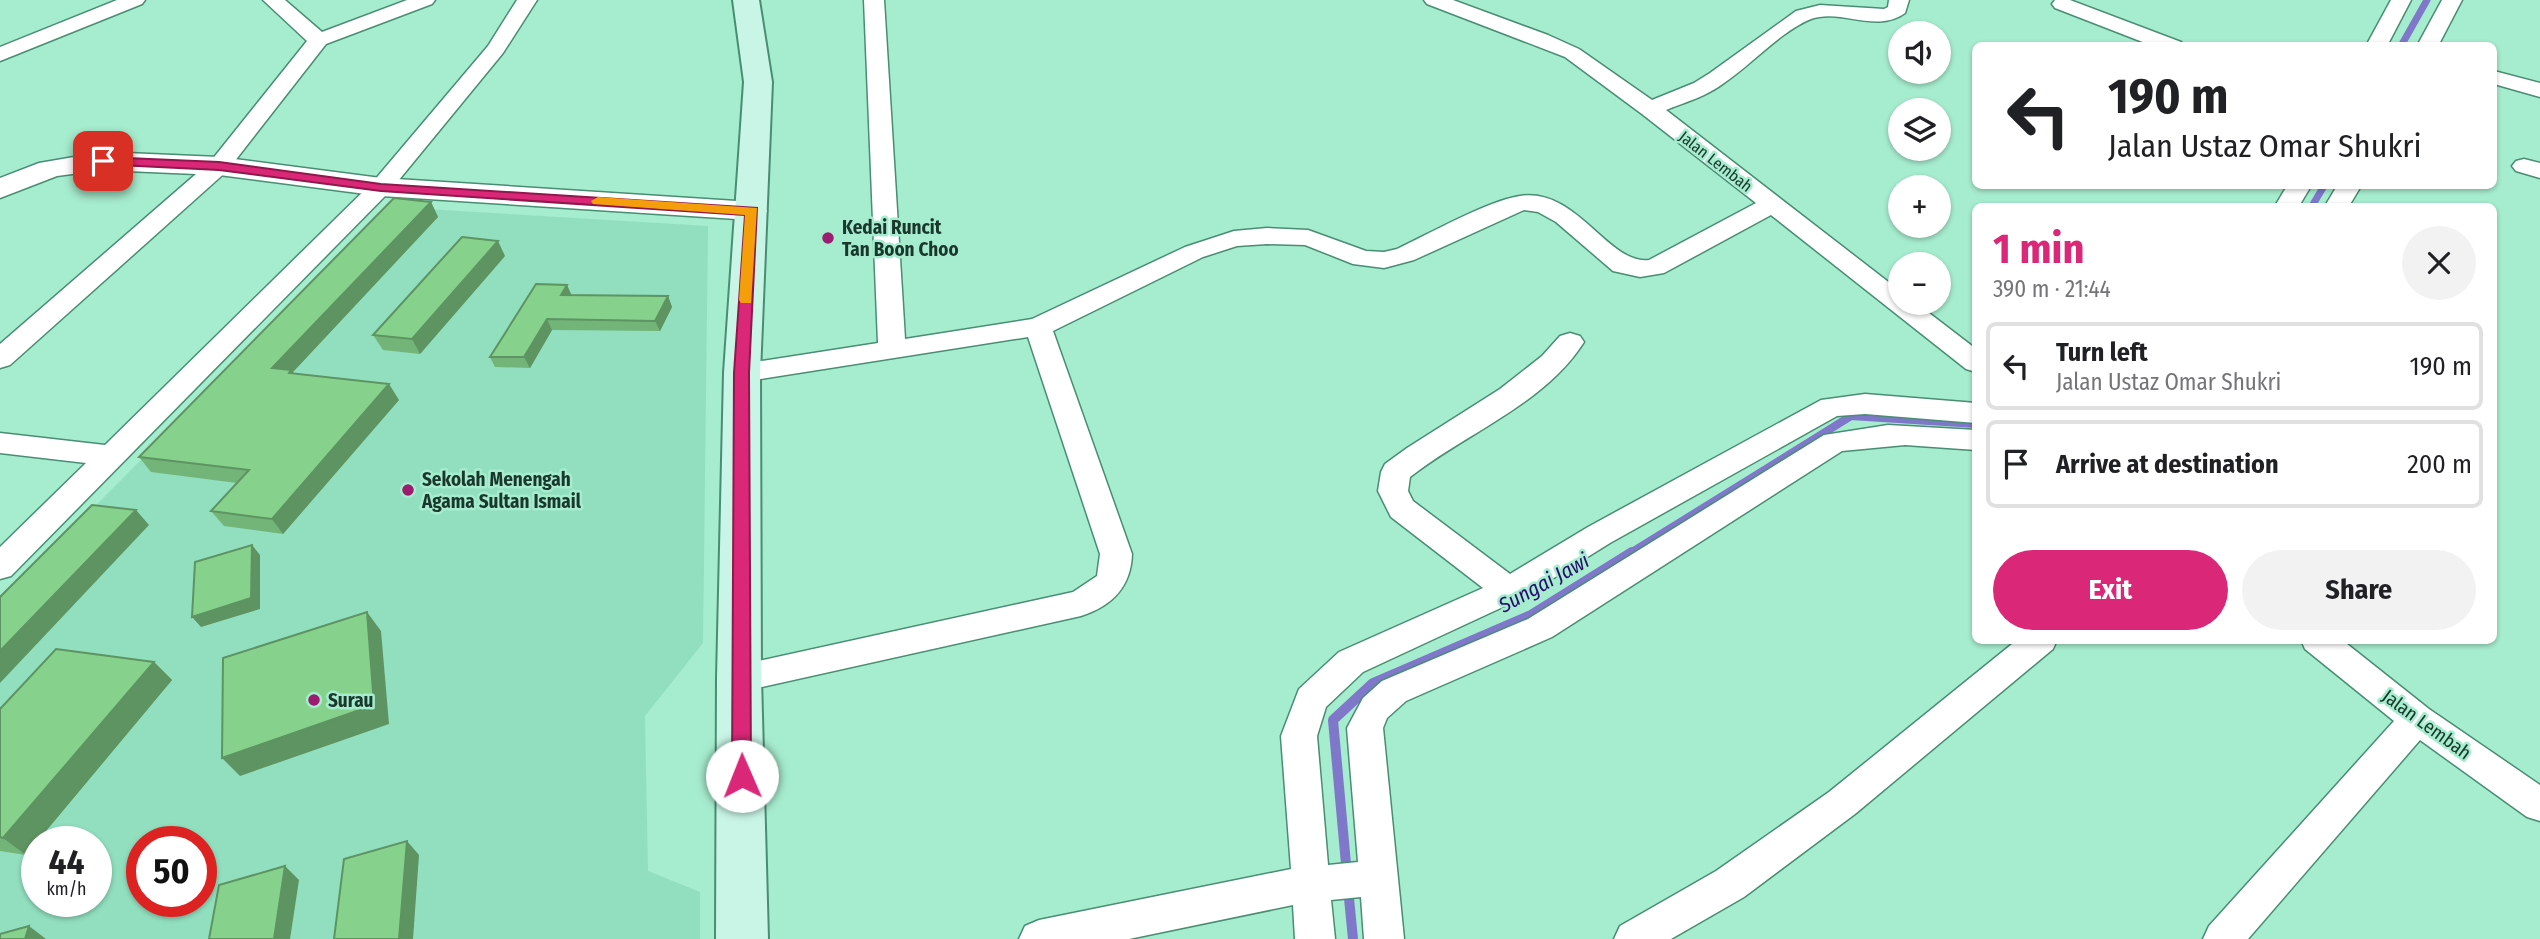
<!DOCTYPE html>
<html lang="en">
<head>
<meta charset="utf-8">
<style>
  body { margin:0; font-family:"Fira Sans Condensed",sans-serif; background:#f2f2f2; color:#202124; height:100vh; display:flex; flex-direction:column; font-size:26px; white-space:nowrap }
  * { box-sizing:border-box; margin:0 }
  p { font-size:23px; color:#757577 }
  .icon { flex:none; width:38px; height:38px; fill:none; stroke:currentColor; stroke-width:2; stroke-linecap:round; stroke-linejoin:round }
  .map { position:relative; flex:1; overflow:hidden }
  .sheet { position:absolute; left:1972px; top:203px; width:525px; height:441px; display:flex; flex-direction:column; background:#fff; border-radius:10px; box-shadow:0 2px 5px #0004 }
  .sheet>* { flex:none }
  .guide { position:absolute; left:1972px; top:42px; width:525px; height:147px; border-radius:10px; box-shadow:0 2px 5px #0004; background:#fff; color:#202124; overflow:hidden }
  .buttons { position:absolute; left:1888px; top:21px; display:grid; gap:14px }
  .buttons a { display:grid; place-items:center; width:63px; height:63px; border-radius:50%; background:#fff; box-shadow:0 2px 5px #0004; font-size:35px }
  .speed { position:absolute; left:21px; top:826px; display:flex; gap:14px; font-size:35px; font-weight:700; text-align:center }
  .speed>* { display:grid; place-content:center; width:91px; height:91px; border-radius:50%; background:#fff; box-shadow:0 2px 5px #0004; line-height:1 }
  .speed small { font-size:18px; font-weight:400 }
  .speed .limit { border:10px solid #d22; background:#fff; color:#111 }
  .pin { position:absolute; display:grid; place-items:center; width:60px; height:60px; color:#fff; margin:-30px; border-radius:14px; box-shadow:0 4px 10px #0006 }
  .me { position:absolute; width:77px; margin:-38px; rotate:359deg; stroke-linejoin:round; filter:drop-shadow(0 0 5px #0008) }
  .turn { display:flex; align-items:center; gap:24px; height:147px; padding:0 21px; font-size:32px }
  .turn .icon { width:91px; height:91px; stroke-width:2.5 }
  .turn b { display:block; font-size:49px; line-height:60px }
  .round { display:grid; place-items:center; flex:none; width:74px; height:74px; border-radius:37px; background:#f2f2f2 }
  .headline { display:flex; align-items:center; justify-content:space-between; height:119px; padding:0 21px }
  h1 { font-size:42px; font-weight:700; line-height:52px; color:#db2777 }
  .button { display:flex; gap:14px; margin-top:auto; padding:14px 21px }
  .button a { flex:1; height:80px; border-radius:42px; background:#db2777; color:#fff; font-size:28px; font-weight:700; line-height:80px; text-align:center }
  .button a+a { background:#f2f2f2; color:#202124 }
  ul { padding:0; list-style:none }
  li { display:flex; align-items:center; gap:21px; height:88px; margin:0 14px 10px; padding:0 7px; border:4px solid #e0e0e0; border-radius:10px }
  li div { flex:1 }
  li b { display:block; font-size:26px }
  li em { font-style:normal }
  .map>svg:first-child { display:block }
</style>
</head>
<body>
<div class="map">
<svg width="2540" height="939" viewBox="0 0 2540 939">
  <rect width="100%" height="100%" fill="#a6ecce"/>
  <path fill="#91dfbf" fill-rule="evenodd" d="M392,207L708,226L703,643L645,716L648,871L700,892V939H0V602ZM37,842H96V901H37ZM142,842H201V901H142Z"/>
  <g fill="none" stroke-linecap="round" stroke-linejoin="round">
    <g stroke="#7f77ca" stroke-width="7">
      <path d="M2401,46L2427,0"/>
      <path d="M2312,206L2324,186"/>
    </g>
    <path stroke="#7f77ca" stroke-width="8" d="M1629,554L1851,416L1976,424"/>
    <g stroke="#7f77ca" stroke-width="10">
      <path d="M1347,875L1333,720L1373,683L1531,615L1632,552"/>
      <path d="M1348,888L1353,939"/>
    </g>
    <g stroke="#498d73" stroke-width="3">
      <g id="minor">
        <path d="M117,0H145L142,4L0,61V47Z"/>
        <path d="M263,0H285L322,32L407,0H435L432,4L326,44L227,171L10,365L0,368V344L211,161L307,41Z"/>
        <path d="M517,0H537L503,53L389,192L11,576L0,579V547L86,463L0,453V433L105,445L373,182L488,46Z"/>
        <path d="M864,0H884L905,339L1032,319L1185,247L1234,231L1267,228L1308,230L1366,251L1384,252L1397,249C1429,234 1487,201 1520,196C1577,187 1608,265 1649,260L1756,203L1642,114L1565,57L1427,4L1424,0H1453L1548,35L1579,49L1652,100L1694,83L1710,73L1796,11L1820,5L1884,9L1888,7L1889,0H1909L1905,13C1876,34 1841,8 1811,19C1781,31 1751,65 1724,83C1707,96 1686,102 1666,110L1900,291V303H1916L1976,349V372L1966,369L1771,215L1664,273L1640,277L1613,271L1556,222L1538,212L1524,210L1414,260L1384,268L1353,264L1305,245L1267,244L1237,246L1203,257L1053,331L1132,554C1131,587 1112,606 1081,616L739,692L727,688L722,678L727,668L1073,592L1097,576L1100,554L1028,337L742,382L732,380L728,373L732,366L742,364L878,343Z"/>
        <path d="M2055,0H2070L2181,42L2184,46H2153L2055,8L2052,4Z"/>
        <path d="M2391,0H2411L2387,46H2366Z"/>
        <path d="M2442,0H2462L2438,46H2417Z"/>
        <path d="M2494,71L2540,83V97L2494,84Z"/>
        <path d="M2524,159L2540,163V178L2516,171L2512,166L2516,161Z"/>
        <path d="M2287,186H2311L2299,206H2275Z"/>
        <path d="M2337,186H2361L2349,206H2325Z"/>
        <path d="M1570,333L1580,336L1584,342C1545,404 1466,433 1410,477L1408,491L1413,501L1510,574L1588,527L1821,400L1865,394L1976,403V423L1865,414L1837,416L1610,543L1520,599L1363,672L1326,707L1317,736L1328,865L1358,862L1347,728L1363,698L1382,681L1528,619L1824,435L1888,425L1976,430V450L1905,445L1842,451L1552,637L1406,701L1387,718L1383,728L1404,939H1364L1361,897L1331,900L1335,939H1295L1293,905L1129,939H1019L1025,926L1039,920L1291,869L1281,736L1299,689L1339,652L1483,588L1391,517L1378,491L1381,472L1385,464L1407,448L1500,389L1542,356L1560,336Z"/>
        <path d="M2017,640H2057L2053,649L1855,814L1744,897L1671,939H1614L1620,926L1716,871L1829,792Z"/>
        <path d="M2301,640H2342L2429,709L2540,785V821L2527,817L2420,740L2248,939H2203L2209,926L2394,721L2305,649Z"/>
      </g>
    </g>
    <g stroke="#498d73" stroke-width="3">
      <path id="tertiary" d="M103,152L219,157L381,178L752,202L763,205L767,211L763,217L752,220L381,196L219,175L103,170L57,176L0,198V178L39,163Z"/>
    </g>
    <g stroke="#498d73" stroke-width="4">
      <path id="secondary" d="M733,0H759L772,82L760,373L761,678L768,939H716L717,678L724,373L744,82Z"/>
    </g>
    <use href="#minor" fill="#fff" fill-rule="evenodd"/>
    <use href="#tertiary" fill="#fff" fill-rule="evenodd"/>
    <use href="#secondary" fill="#c8f5e6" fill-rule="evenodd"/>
  </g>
  <g fill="#73b578">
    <path d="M431,202L438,217L293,372L294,374L399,400L283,534L224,526L211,511L237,483L151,472L139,457Z"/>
    <path d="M505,256L420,354L383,350L373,335Z"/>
    <path d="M572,295L668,296L672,307L660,331L552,330L530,368L495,367L490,357Z"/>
    <path d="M154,662L172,680L26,855L0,851V709Z"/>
  </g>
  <g fill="#5e9362">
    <path d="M431,202L438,217L293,372L302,385L272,368Z"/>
    <path d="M498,241L505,256L420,354L412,339Z"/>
    <path d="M567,285L572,296L561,295Z"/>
    <path d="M668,296L672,307L660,331L655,321Z"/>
    <path d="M547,319L552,330L530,368L524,357Z"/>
    <path d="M389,384L399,400L283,534L272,519Z"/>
    <path d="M136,510L149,525L0,683V651Z"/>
    <path d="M252,545L260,555V609L201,627L192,617Z"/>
    <path d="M367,612L381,631L389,724L240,776L222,758Z"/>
    <path d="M154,662L172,680L26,855L3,838Z"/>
    <path d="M407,841L419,855L413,939H399Z"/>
    <path d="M285,866L299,880L290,939H274Z"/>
    <path d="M29,926L46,939H25Z"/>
  </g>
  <g fill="#86d28c" stroke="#5e9362" stroke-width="2">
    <path d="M394,198L431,202L272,368L291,370L289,373L389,384L272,519L211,511L249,470L139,457Z"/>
    <path d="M462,237L498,241L412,339L373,335Z"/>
    <path d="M536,284L567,285L561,295L668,296L655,321L547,319L524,357H490Z"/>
    <path d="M92,505L136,510L0,651V597Z"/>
    <path d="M252,545L251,598L192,617L195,562Z"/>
    <path d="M367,612L374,705L222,758L223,658Z"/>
    <path d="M56,649L154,662L3,838L0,837V709Z"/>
    <path d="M407,841L399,939H334L344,859Z"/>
    <path d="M285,866L274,939H209L219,885Z"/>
    <path d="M29,926L25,939H0V934Z"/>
  </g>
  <path fill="#db2777" stroke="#8e194d" stroke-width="2" d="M103,157L219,162L381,184L757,208L749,373L751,776L748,782L742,785L735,782L732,776L734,373L745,215L381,191L219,170L98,164L96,161Z"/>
  <path fill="#f59e0b" d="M598,197L757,208L751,303H741L739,300L745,215L593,204L591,201Z"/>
  <g fill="#9c1c70" stroke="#a6ecce" stroke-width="2.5">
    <circle cx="828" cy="238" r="7"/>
    <circle cx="408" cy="490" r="7"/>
    <circle cx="314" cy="700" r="7"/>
  </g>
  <g text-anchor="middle" stroke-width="5" stroke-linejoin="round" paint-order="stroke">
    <g font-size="16" fill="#1a372b" stroke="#a6ecce">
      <text transform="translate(1716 161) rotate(38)" y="6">Jalan Lembah</text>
    </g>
    <g font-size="19" font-weight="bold" fill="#1a372b" stroke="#a6ecce" text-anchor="start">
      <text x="842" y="234">Kedai Runcit<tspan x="842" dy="22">Tan Boon Choo</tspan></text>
      <text x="422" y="486">Sekolah Menengah<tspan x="422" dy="22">Agama Sultan Ismail</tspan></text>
      <text x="328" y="707">Surau</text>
    </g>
    <g font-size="19" fill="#1a372b" stroke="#a6ecce">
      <text transform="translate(2427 724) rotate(36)" y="7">Jalan Lembah</text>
    </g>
    <g font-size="21" font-style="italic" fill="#2b0a70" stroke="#a6ecce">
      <text transform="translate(1544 583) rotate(-29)" y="7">Sungai Jawi</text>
    </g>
  </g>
</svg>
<div class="buttons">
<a><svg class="icon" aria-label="sound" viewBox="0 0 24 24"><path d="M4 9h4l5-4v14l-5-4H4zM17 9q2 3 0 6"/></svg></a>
<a><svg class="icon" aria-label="layers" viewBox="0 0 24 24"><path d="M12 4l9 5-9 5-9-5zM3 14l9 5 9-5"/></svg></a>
<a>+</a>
<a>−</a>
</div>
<div class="speed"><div>44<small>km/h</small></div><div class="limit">50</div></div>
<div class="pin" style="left:103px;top:161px;background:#d93025"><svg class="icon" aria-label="arrive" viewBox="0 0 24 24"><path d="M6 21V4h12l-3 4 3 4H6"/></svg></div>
<svg class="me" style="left:742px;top:776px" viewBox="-20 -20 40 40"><circle r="19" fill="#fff"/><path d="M0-13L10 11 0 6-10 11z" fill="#db2777"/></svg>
<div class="guide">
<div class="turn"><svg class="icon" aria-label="left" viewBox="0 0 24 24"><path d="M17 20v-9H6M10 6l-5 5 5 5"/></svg><div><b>190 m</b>Jalan Ustaz Omar Shukri</div></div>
</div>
<section class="sheet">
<div class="headline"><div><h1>1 min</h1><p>390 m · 21:44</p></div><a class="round"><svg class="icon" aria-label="close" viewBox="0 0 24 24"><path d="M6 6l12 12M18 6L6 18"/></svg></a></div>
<ul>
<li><svg class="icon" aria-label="left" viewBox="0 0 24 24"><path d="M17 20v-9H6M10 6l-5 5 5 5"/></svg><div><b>Turn left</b><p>Jalan Ustaz Omar Shukri</p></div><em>190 m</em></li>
<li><svg class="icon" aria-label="arrive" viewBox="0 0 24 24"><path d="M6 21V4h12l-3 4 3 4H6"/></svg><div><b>Arrive at destination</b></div><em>200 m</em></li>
</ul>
<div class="button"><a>Exit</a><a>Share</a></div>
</section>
</div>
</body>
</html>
